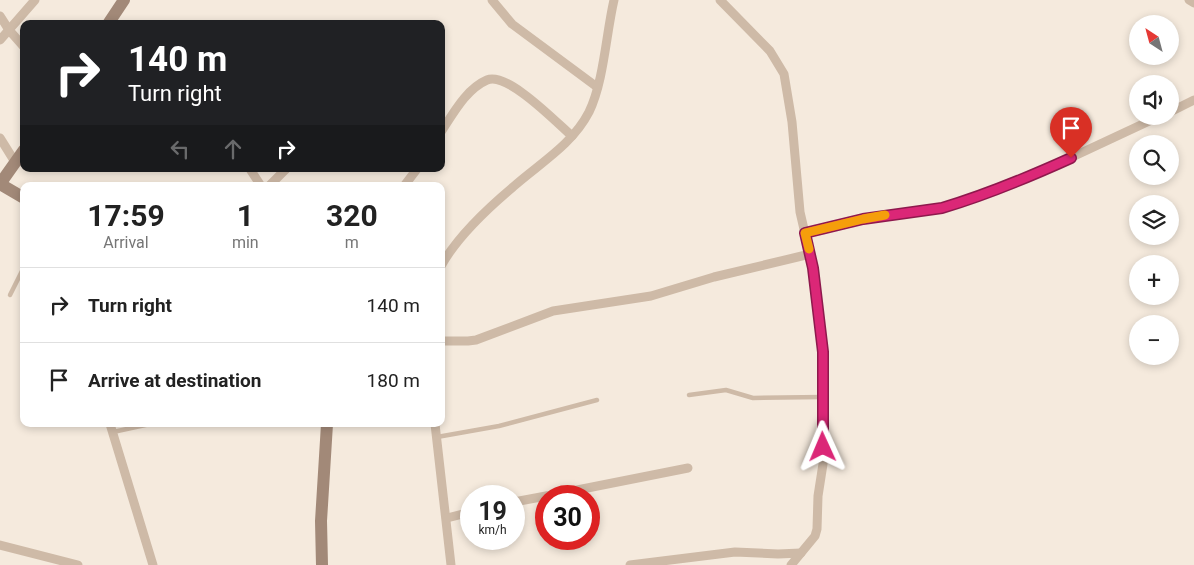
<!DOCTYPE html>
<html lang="en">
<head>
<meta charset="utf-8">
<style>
  body { margin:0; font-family:Roboto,sans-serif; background:#f2f2f2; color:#222; height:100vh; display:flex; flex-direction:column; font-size:19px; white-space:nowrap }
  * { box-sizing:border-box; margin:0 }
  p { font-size:16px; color:#767676 }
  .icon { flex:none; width:28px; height:28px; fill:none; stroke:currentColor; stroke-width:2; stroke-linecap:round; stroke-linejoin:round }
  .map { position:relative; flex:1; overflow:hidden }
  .side { position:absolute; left:20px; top:182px; width:425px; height:245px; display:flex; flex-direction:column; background:#fff; border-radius:10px; box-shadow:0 2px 8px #0003 }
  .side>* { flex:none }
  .top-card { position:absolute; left:20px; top:20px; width:425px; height:152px; border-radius:10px; box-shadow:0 2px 8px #0003; background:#202124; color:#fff; overflow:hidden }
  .needle { width:32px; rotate:324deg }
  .fabs { position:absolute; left:1129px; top:15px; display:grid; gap:10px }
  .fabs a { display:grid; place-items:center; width:50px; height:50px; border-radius:50%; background:#fff; box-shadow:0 2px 8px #0003; font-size:25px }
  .speed { position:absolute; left:460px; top:485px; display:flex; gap:10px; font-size:25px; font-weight:700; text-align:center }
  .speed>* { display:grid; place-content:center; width:65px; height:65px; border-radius:50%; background:#fff; box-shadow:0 2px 8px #0003; line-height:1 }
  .speed small { font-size:12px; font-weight:400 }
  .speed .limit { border:8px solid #d22; background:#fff; color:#111 }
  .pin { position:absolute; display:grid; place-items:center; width:42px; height:42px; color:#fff; margin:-51px -21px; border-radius:50% 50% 50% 0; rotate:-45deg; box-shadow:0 0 5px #0007 }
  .pin .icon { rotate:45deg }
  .me { position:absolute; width:55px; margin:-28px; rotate:359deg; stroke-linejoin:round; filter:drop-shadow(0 0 4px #0008) }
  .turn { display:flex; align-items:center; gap:18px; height:105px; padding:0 25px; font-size:22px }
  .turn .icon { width:65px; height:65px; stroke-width:2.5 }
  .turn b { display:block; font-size:35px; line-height:42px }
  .lanes { display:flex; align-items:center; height:48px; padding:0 25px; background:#0003; justify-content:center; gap:25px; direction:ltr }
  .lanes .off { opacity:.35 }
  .eta { display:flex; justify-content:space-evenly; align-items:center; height:85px; text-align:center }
  .eta b { font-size:30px; font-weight:700; line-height:35px }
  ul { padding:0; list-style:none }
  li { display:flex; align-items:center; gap:15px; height:75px; padding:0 25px; border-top:1px solid #e0e0e0 }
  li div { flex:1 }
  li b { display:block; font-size:19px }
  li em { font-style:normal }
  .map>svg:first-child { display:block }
</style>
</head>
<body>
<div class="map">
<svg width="1194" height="565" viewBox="0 0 1194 565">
  <rect width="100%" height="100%" fill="#f5eadd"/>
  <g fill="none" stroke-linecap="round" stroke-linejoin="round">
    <g stroke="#cebaa7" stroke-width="4.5">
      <path d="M10,295L24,267"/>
      <path d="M689,395L726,390L753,398L823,397"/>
      <path d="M113,432L150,424"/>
      <path d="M437,437L499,426L597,400"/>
    </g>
    <g stroke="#cebaa7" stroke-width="9">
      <path d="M492,0L512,24L597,87"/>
      <path d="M720,0L770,51L784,74L792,122L800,212L813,268L823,352V464L818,496L817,529L815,536L791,565"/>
      <path d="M1189,0L1194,3"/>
      <path d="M0,16L9,30L24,47"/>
      <path d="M0,40L35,0"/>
      <path d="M1170,112L1194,100"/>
      <path d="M441,132C453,114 466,89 487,80C507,71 557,123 572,136"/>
      <path d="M0,138L15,162"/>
      <path d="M250,169L261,186"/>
      <path d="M269,186L286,169"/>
      <path d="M404,186L417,169"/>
      <path d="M805,233L863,219L942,208L964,201L1053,166L1160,116"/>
      <path d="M441,266C457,237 488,208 513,187C540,163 572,145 589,112C604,81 606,34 614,0"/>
      <path d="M441,341H468L476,340L553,311L651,296L714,277L810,254"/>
      <path d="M110,424L153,565"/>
      <path d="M435,424L451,565"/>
      <path d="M547,496L688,468"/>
      <path d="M514,502L546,496"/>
      <path d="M447,518L471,512"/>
      <path d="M0,545L78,565"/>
      <path d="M630,565L735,552L778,554L801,553"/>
    </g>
    <g stroke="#a28978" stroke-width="12">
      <path d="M108,24L124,0"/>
      <path d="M0,184L24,150"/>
      <path d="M0,184L24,198"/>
      <path d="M322,565L321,521L327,424"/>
    </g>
  </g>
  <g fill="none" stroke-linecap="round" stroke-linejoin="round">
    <g stroke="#8e194d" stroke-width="12">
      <path id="route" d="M823,447V352L813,268L805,233L863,219L942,208C986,195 1029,177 1071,158"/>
    </g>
    <use href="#route" stroke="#db2777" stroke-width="9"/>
    <path stroke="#f59e0b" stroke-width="9" d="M809,249L805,233L863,219L885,215"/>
  </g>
</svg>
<div class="fabs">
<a><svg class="needle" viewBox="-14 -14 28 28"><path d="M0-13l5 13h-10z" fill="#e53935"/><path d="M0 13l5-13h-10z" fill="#767676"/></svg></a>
<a><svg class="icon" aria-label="sound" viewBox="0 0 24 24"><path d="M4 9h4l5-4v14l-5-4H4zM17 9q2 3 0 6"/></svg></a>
<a><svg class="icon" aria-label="search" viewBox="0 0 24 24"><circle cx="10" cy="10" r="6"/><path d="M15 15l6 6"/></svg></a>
<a><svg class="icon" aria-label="layers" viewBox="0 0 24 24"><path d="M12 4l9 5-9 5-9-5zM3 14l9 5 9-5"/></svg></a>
<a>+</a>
<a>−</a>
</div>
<div class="speed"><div>19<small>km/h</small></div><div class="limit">30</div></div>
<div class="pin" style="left:1071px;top:158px;background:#d93025"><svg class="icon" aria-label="arrive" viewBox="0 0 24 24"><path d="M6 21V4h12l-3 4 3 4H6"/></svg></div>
<svg class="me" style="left:823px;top:447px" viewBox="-20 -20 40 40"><path d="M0-17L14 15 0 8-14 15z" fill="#db2777" stroke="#fff" stroke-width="4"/></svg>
<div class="top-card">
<div class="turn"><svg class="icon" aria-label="right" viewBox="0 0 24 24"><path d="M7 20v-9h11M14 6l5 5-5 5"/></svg><div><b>140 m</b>Turn right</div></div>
<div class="lanes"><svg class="icon off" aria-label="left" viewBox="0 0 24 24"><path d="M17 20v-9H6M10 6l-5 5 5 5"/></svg><svg class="icon off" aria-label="ahead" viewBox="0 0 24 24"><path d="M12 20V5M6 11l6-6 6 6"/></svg><svg class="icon" aria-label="right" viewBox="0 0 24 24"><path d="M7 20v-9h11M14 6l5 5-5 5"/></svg></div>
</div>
<section class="side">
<div class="eta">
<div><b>17:59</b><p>Arrival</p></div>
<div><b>1</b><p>min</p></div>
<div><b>320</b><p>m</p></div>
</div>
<ul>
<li><svg class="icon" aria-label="right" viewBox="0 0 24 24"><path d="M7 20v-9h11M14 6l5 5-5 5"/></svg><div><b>Turn right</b></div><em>140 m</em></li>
<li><svg class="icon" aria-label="arrive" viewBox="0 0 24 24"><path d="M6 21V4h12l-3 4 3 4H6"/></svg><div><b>Arrive at destination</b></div><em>180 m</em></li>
</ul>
</section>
</div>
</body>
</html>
